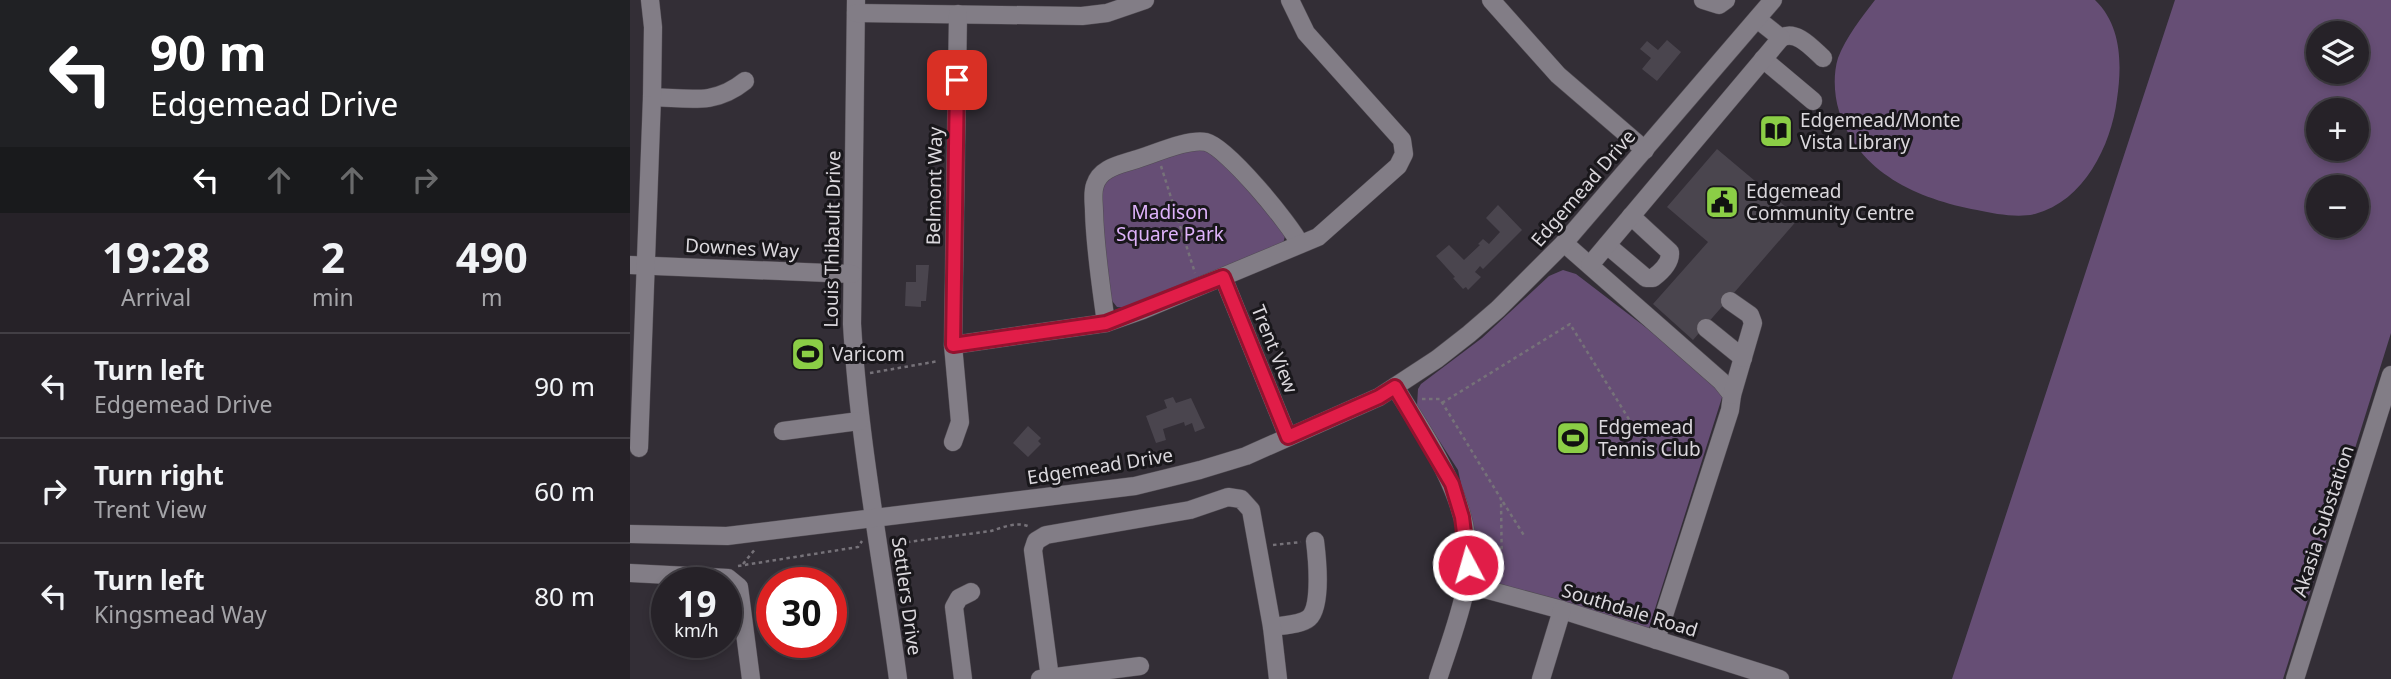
<!DOCTYPE html>
<html lang="en">
<head>
<meta charset="utf-8">
<style>
  body { margin:0; font-family:"Noto Sans",sans-serif; background:#2e2a30; color:#f1f3f6; height:100vh; display:flex; flex-direction:column; font-size:26px; white-space:nowrap }
  * { box-sizing:border-box; margin:0 }
  p { font-size:23px; color:#a4a4a8 }
  .icon { flex:none; width:38px; height:38px; fill:none; stroke:currentColor; stroke-width:2; stroke-linecap:round; stroke-linejoin:round }
  .map { position:relative; flex:1; overflow:hidden }
  .panel { display:flex; flex-direction:column; background:#262228; width:630px }
  .panel>* { flex:none }
  .hud { background:#202124; color:#fff; overflow:hidden }
  .buttons { position:absolute; left:1676px; top:21px; display:grid; gap:14px }
  .buttons a { display:grid; place-items:center; width:63px; height:63px; border-radius:50%; background:#262228; box-shadow:0 4px 10px #0003,0 0 0 2px #423f45; font-size:35px }
  .speed { position:absolute; left:21px; top:567px; display:flex; gap:14px; font-size:35px; font-weight:700; text-align:center }
  .speed>* { display:grid; place-content:center; width:91px; height:91px; border-radius:50%; background:#262228; box-shadow:0 4px 10px #0003,0 0 0 2px #423f45; line-height:1 }
  .speed small { font-size:18px; font-weight:400 }
  .speed .limit { border:10px solid #d22; background:#fff; color:#111 }
  .pin { position:absolute; display:grid; place-items:center; width:60px; height:60px; color:#fff; margin:-30px; border-radius:14px; box-shadow:0 4px 10px #0006 }
  .me { position:absolute; width:77px; margin:-38px; rotate:354deg; stroke-linejoin:round; filter:drop-shadow(0 0 5px #0008) }
  .turn { display:flex; align-items:center; gap:24px; height:147px; padding:0 35px; font-size:32px }
  .turn .icon { width:91px; height:91px; stroke-width:2.5 }
  .turn b { display:block; font-size:49px; line-height:60px }
  .lanes { display:flex; align-items:center; height:66px; padding:0 35px; background:#0003; justify-content:center; gap:35px; direction:ltr }
  .lanes .off { opacity:.35 }
  .eta { display:flex; justify-content:space-evenly; align-items:center; height:119px; text-align:center }
  .eta b { font-size:42px; font-weight:700; line-height:49px }
  ul { padding:0; list-style:none }
  li { display:flex; align-items:center; gap:21px; height:105px; padding:0 35px; border-top:2px solid #423f45 }
  li div { flex:1 }
  li b { display:block; font-size:26px }
  li em { font-style:normal }
  main { display:flex; flex:1; min-height:0 }
  .map>svg:first-child { display:block }
</style>
</head>
<body>
<main>
<section class="panel">
<div class="hud">
<div class="turn"><svg class="icon" aria-label="left" viewBox="0 0 24 24"><path d="M17 20v-9H6M10 6l-5 5 5 5"/></svg><div><b>90 m</b>Edgemead Drive</div></div>
<div class="lanes"><svg class="icon" aria-label="left" viewBox="0 0 24 24"><path d="M17 20v-9H6M10 6l-5 5 5 5"/></svg><svg class="icon off" aria-label="ahead" viewBox="0 0 24 24"><path d="M12 20V5M6 11l6-6 6 6"/></svg><svg class="icon off" aria-label="ahead" viewBox="0 0 24 24"><path d="M12 20V5M6 11l6-6 6 6"/></svg><svg class="icon off" aria-label="right" viewBox="0 0 24 24"><path d="M7 20v-9h11M14 6l5 5-5 5"/></svg></div>
</div>
<div class="eta">
<div><b>19:28</b><p>Arrival</p></div>
<div><b>2</b><p>min</p></div>
<div><b>490</b><p>m</p></div>
</div>
<ul>
<li><svg class="icon" aria-label="left" viewBox="0 0 24 24"><path d="M17 20v-9H6M10 6l-5 5 5 5"/></svg><div><b>Turn left</b><p>Edgemead Drive</p></div><em>90 m</em></li>
<li><svg class="icon" aria-label="right" viewBox="0 0 24 24"><path d="M7 20v-9h11M14 6l5 5-5 5"/></svg><div><b>Turn right</b><p>Trent View</p></div><em>60 m</em></li>
<li><svg class="icon" aria-label="left" viewBox="0 0 24 24"><path d="M17 20v-9H6M10 6l-5 5 5 5"/></svg><div><b>Turn left</b><p>Kingsmead Way</p></div><em>80 m</em></li>
</ul>
</section>
<div class="map">
<svg width="1761" height="679" viewBox="0 0 1761 679">
  <rect width="100%" height="100%" fill="#332e36"/>
  <g fill="#664e75" fill-rule="evenodd">
    <path d="M1245,0H1465C1492,26 1492,65 1487,99C1481,146 1454,201 1405,214C1388,218 1365,214 1347,210C1288,199 1228,173 1209,111C1204,95 1203,74 1208,58C1216,37 1232,17 1245,0Z"/>
    <path d="M1545,0H1761V333L1653,679H1322ZM1689,33H1727V72H1689ZM1689,110H1727V149H1689ZM1689,187H1727V226H1689Z"/>
    <path d="M569,147L583,150L652,228L655,236L653,244L501,308L487,307L479,297L470,190L475,182L483,176Z"/>
    <path d="M933,270L946,274L1095,388L1018,631L846,579L841,530L828,470L787,406L788,389L791,384L852,338L919,276Z"/>
  </g>
  <g fill="#4a454e">
    <path d="M1037,40L1051,52L1027,81L1012,69L1021,58L1010,49L1017,41L1028,50Z"/>
    <path d="M1087,149L1169,218L1063,340L1023,304L1078,242L1037,207Z"/>
    <path d="M868,205L892,230L853,269L850,266L845,272L851,277L838,290L836,287L833,289L823,278L825,277L806,256L819,245L834,260L850,245L848,244L853,239L859,244L870,232L856,218Z"/>
    <path d="M286,265H299L296,301H291V307L275,306L276,282H286Z"/>
    <path d="M543,397L546,403L561,398L575,428L565,432L562,423L555,426L554,422L533,429L536,440L526,443L516,416L537,408L534,400Z"/>
    <path d="M398,426L411,438L408,441L411,444L398,457L383,443Z"/>
  </g>
  <g fill="none" stroke-linecap="round" stroke-linejoin="round">
    <g stroke="#514c53" stroke-width="19">
      <g id="minor">
        <path d="M226,0L222,324C229,443 252,560 268,679"/>
        <path d="M861,0L928,75L1015,150"/>
        <path d="M1073,0L1089,5L1096,0"/>
        <path d="M226,13L452,16L477,13L515,0"/>
        <path d="M1151,38C1166,29 1182,48 1193,58"/>
        <path d="M1133,59L1183,101"/>
        <path d="M22,97C59,98 84,106 115,81"/>
        <path d="M934,243L1091,381L1102,395L1100,410L1026,640"/>
        <path d="M977,245L1016,278H1023C1031,272 1041,263 1040,252L1001,216"/>
        <path d="M0,265L222,274"/>
        <path d="M960,265L1151,38L1127,19"/>
        <path d="M593,277L658,437"/>
        <path d="M1100,301L1120,315L1123,323L1102,395"/>
        <path d="M476,323C471,286 465,249 464,211C464,203 462,193 465,185C470,168 489,165 504,160C522,155 558,138 576,142C597,147 660,224 670,244"/>
        <path d="M1076,328L1113,358"/>
        <path d="M323,345L476,323L513,310L688,237L768,166L774,154L772,140L676,33L660,0"/>
        <path d="M765,387C801,445 850,513 836,586C830,617 818,648 808,679"/>
        <path d="M153,431L229,421"/>
        <path d="M323,442L330,422L323,345L328,14"/>
        <path d="M9,448L22,97L23,27L20,0"/>
        <path d="M0,534L97,536L505,486L570,470L616,456L749,397L807,359L839,334L868,309L934,243L1143,0"/>
        <path d="M0,573L98,578L109,587L121,679"/>
        <path d="M836,584L932,610L1150,679"/>
        <path d="M642,627C653,625 671,625 679,618C692,606 687,557 685,541"/>
        <path d="M420,678L403,550L406,541L416,535L560,510L598,497L611,499L621,510L642,627L648,679"/>
        <path d="M333,679L324,607L329,598L341,592"/>
        <path d="M410,679L510,666"/>
        <path d="M911,679L932,610"/>
        <path d="M1665,679L1761,375"/>
      </g>
    </g>
    <g stroke="#767279" stroke-width="2.5" stroke-dasharray="3.5 3.5" stroke-linecap="butt">
      <path d="M531,166L565,273"/>
      <path d="M240,373L309,361"/>
      <path d="M792,399H810L871,499L872,578"/>
      <path d="M812,403L940,324L1023,458"/>
      <path d="M873,502L895,537"/>
      <path d="M263,544L361,531C374,527 388,521 400,527"/>
      <path d="M643,545L671,542"/>
      <path d="M113,564L126,548"/>
      <path d="M108,566L228,547L232,541"/>
    </g>
    <use href="#minor" stroke="#827d86" stroke-width="18"/>
  </g>
  <g fill="none" stroke-linecap="round" stroke-linejoin="round">
    <g stroke="#92132f" stroke-width="18">
      <path id="route" d="M327,80L323,345L476,323L593,277L658,437L749,397L765,387L822,484L832,517L838,565"/>
    </g>
    <use href="#route" stroke="#e11d48" stroke-width="12"/>
  </g>
  <defs>
    <g id="library-square" transform="scale(1.75)"><rect x="-9" y="-9" width="18" height="18" rx="4" fill="#8bce46" stroke="#19171b"/><path d="M-6-4Q-3-5.5-.7-3.5V5Q-3 3-6 4ZM6-4Q3-5.5 .7-3.5V5Q3 3 6 4Z" fill="#111"/></g>
    <g id="civic-square" transform="scale(1.75)"><rect x="-9" y="-9" width="18" height="18" rx="4" fill="#8bce46" stroke="#19171b"/><path d="M-.6-6.5H3V-4.5H.6V-3L4-1V1h2V6H-6V1h2V-1L-.6-3ZM-1.2 2.5V6h2.4V2.5Z" fill="#111"/></g>
    <g id="stadium-square" transform="scale(1.75)"><rect x="-9" y="-9" width="18" height="18" rx="4" fill="#8bce46" stroke="#19171b"/><path d="M0-5a6.5 5 0 1 0 0 10a6.5 5 0 1 0 0-10ZM-3.5-1.8h7v3.6h-7Z" fill="#111"/></g>
  </defs>
  <g fill-rule="evenodd">
    <use href="#library-square" x="1146" y="131"/>
    <use href="#civic-square" x="1092" y="202"/>
    <use href="#stadium-square" x="178" y="354"/>
    <use href="#stadium-square" x="943" y="438"/>
  </g>
  <g text-anchor="middle" stroke-width="6" stroke-linejoin="round" paint-order="stroke">
    <g font-size="19" fill="#dbd8dd" stroke="#19171b" text-anchor="start">
      <text x="1170" y="127">Edgemead/Monte<tspan x="1170" dy="22">Vista Library</tspan></text>
      <text x="1116" y="198">Edgemead<tspan x="1116" dy="22">Community Centre</tspan></text>
      <text x="202" y="361">Varicom</text>
      <text x="968" y="434">Edgemead<tspan x="968" dy="22">Tennis Club</tspan></text>
    </g>
    <g font-size="19" fill="#dbd8dd" stroke="#19171b">
      <text transform="translate(304 186) rotate(-89)" y="7">Belmont Way</text>
      <text transform="translate(953 188) rotate(-49)" y="7">Edgemead Drive</text>
      <text transform="translate(202 239) rotate(-89)" y="7">Louis Thibault Drive</text>
      <text transform="translate(112 248) rotate(3)" y="7">Downes Way</text>
      <text transform="translate(645 349) rotate(68)" y="7">Trent View</text>
      <text transform="translate(470 466) rotate(-9)" y="7">Edgemead Drive</text>
      <text transform="translate(1693 521) rotate(-72)" y="7">Akasia Substation</text>
      <text transform="translate(277 596) rotate(82)" y="7">Settlers Drive</text>
      <text transform="translate(1000 610) rotate(17)" y="7">Southdale Road</text>
    </g>
    <g font-size="19" fill="#dfb3fb" stroke="#19171b">
      <text x="540" y="219">Madison<tspan x="540" dy="22">Square Park</tspan></text>
    </g>
  </g>
</svg>
<div class="buttons">
<a><svg class="icon" aria-label="layers" viewBox="0 0 24 24"><path d="M12 4l9 5-9 5-9-5zM3 14l9 5 9-5"/></svg></a>
<a>+</a>
<a>−</a>
</div>
<div class="speed"><div>19<small>km/h</small></div><div class="limit">30</div></div>
<div class="pin" style="left:327px;top:80px;background:#d93025"><svg class="icon" aria-label="arrive" viewBox="0 0 24 24"><path d="M6 21V4h12l-3 4 3 4H6"/></svg></div>
<svg class="me" style="left:838px;top:565px" viewBox="-20 -20 40 40"><circle r="17" fill="#e11d48" stroke="#fff" stroke-width="3"/><path d="M0-11L8 9 0 5-8 9z" fill="#fff"/></svg>
</div>
</main>
</body>
</html>
